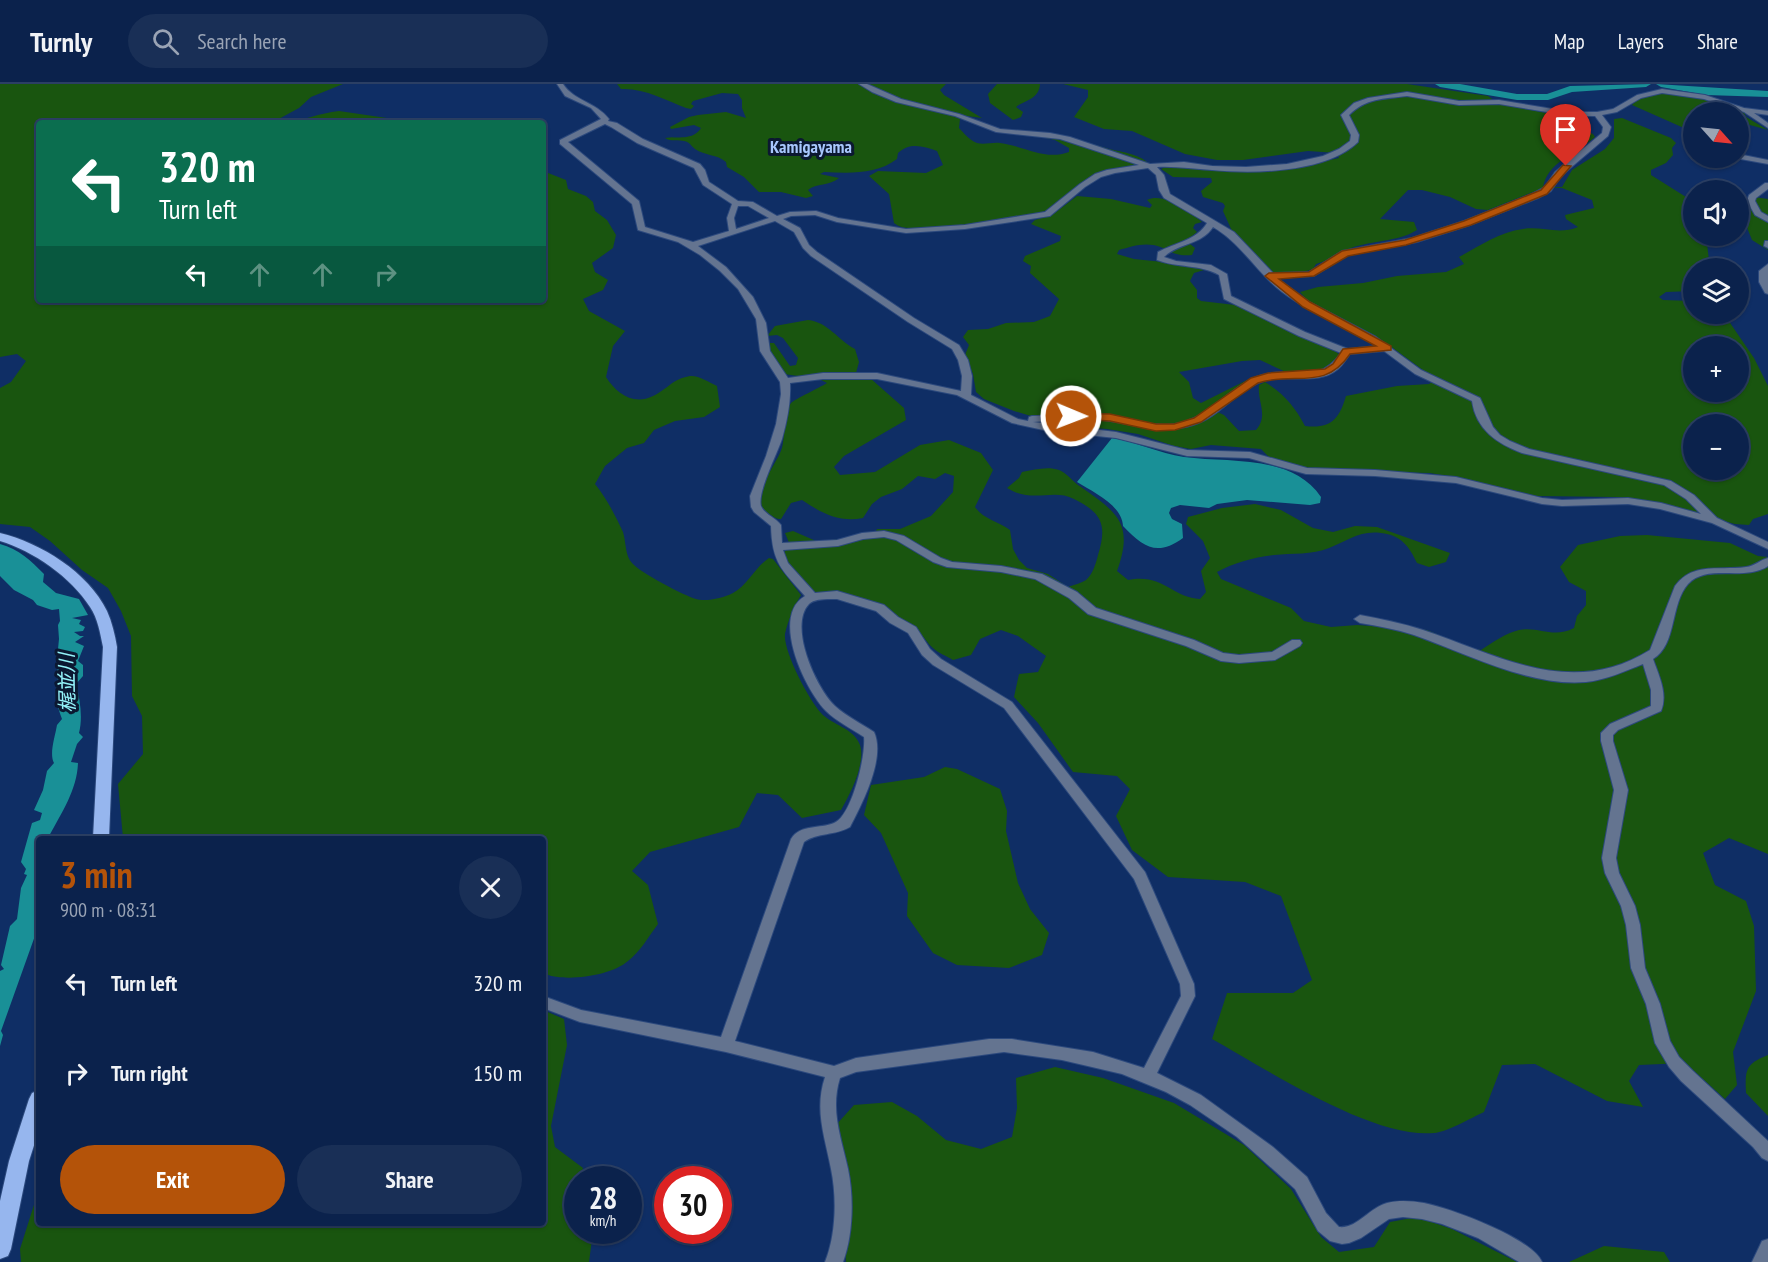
<!DOCTYPE html>
<html lang="en">
<head>
<meta charset="utf-8">
<style>
  body { margin:0; font-family:"PT Sans Narrow","Noto Sans JP",sans-serif; background:#192f56; color:#f1f3f6; height:100vh; display:flex; flex-direction:column; font-size:22px; white-space:nowrap }
  * { box-sizing:border-box; margin:0 }
  p { font-size:20px; color:#9aa4b5 }
  .icon { flex:none; width:33px; height:33px; fill:none; stroke:currentColor; stroke-width:2; stroke-linecap:round; stroke-linejoin:round }
  .map { position:relative; flex:1; overflow:hidden }
  .panel { position:absolute; left:36px; top:752px; width:510px; height:390px; display:flex; flex-direction:column; background:#0b224c; border-radius:6px; box-shadow:0 2px 4px #0004,0 0 0 2px #2b3f64 }
  .panel>* { flex:none }
  .hud { position:absolute; left:36px; top:36px; width:510px; height:183px; border-radius:6px; box-shadow:0 2px 4px #0004,0 0 0 2px #2b3f64; background:#0b6e4f; color:#fff; overflow:hidden }
  .needle { width:39px; rotate:117deg }
  .tools { position:absolute; left:1683px; top:18px; display:grid; gap:12px }
  .tools a { display:grid; place-items:center; width:66px; height:66px; border-radius:50%; background:#0b224c; box-shadow:0 2px 4px #0004,0 0 0 2px #2b3f64; font-size:30px }
  .speed { position:absolute; left:564px; top:1082px; display:flex; gap:12px; font-size:30px; font-weight:700; text-align:center }
  .speed>* { display:grid; place-content:center; width:78px; height:78px; border-radius:50%; background:#0b224c; box-shadow:0 2px 4px #0004,0 0 0 2px #2b3f64; line-height:1 }
  .speed small { font-size:15px; font-weight:400 }
  .speed .limit { border:9px solid #d22; background:#fff; color:#111 }
  .pin { position:absolute; display:grid; place-items:center; width:51px; height:51px; color:#fff; margin:-62px -26px; border-radius:50% 50% 50% 0; rotate:-45deg; box-shadow:0 0 6px #0007 }
  .pin .icon { rotate:45deg }
  .me { position:absolute; width:66px; margin:-33px; rotate:91deg; stroke-linejoin:round; filter:drop-shadow(0 0 4px #0008) }
  .turn { display:flex; align-items:center; gap:21px; height:126px; padding:0 24px; font-size:27px }
  .turn .icon { width:78px; height:78px; stroke-width:2.5 }
  .turn b { display:block; font-size:42px; line-height:51px }
  .lanes { display:flex; align-items:center; height:57px; padding:0 24px; background:#0003; justify-content:center; gap:30px; direction:ltr }
  .lanes .off { opacity:.35 }
  .round { display:grid; place-items:center; flex:none; width:63px; height:63px; border-radius:32px; background:#192f56 }
  .overview { display:flex; align-items:center; justify-content:space-between; height:102px; padding:0 24px }
  h1 { font-size:36px; font-weight:700; line-height:45px; color:#b45309 }
  .button { display:flex; gap:12px; margin-top:auto; padding:12px 24px }
  .button a { flex:1; height:69px; border-radius:36px; background:#b45309; color:#fff; font-size:24px; font-weight:700; line-height:69px; text-align:center }
  .button a+a { background:#192f56; color:#f1f3f6 }
  ul { padding:0; list-style:none }
  li { display:flex; align-items:center; gap:18px; height:90px; padding:0 24px }
  li div { flex:1 }
  li b { display:block; font-size:22px }
  li em { font-style:normal }
  header { display:flex; align-items:center; gap:36px; box-sizing:border-box; height:84px; padding:0 30px; background:#0b224c; border-bottom:2px solid #2b3f64 }
  header strong { font-size:28px }
  nav { display:flex; gap:33px; margin-inline-start:auto; font-size:21px }
  .search { width:420px; height:54px; background:#192f56; display:flex; align-items:center; gap:15px; box-sizing:border-box; padding:0 21px; border-radius:33px; color:#9aa4b5; font-size:22px }
  .map>svg:first-child { display:block }
</style>
</head>
<body>
<header>
<strong>Turnly</strong>
<div class="search"><svg class="icon" aria-label="search" viewBox="0 0 24 24"><circle cx="10" cy="10" r="6"/><path d="M15 15l6 6"/></svg>Search here</div>
<nav><a>Map</a><a>Layers</a><a>Share</a></nav>
</header>
<div class="map">
<svg width="1768" height="1178" viewBox="0 0 1768 1178">
  <rect width="100%" height="100%" fill="#0f2e65"/>
  <g fill="#19550f" fill-rule="evenodd">
    <path d="M0,0H343L311,13L299,24L275,37C298,40 317,29 339,27L421,39H39V216H543V87L566,96L568,105L586,112L593,118L595,127L607,136L616,151L613,164L592,179L595,188L608,196L603,206L583,215L589,227L625,247L613,262L606,293C616,309 633,322 653,312C668,305 672,295 690,292C698,291 709,298 717,302L720,323L704,333L675,337L654,346L644,359L627,364L605,382L595,400C607,415 615,431 623,448C626,457 625,472 632,479C639,488 685,512 696,515C706,518 723,514 733,509C748,501 755,483 769,474L773,475L801,511C794,523 788,536 785,550C783,567 809,616 821,629C832,641 854,644 860,661C866,680 850,710 841,726L802,734L778,711L757,709L739,743L650,768L632,787L648,801L658,840C649,852 640,868 628,877C611,892 563,899 543,889V754H123L118,700L143,670L142,632L132,612L131,552L121,527L108,504L82,486L50,457L30,443L0,440V304L11,298L26,277L17,270L0,273Z"/>
    <path d="M617,0H946L940,6L944,11L982,34L967,32L960,35L959,44C964,49 969,56 977,59C984,61 993,58 1000,59C1024,62 1045,77 1069,68V64L1055,56L1037,52L1038,48C1063,48 1082,58 1106,64C1119,68 1139,69 1149,80C1133,85 1115,82 1100,89C1080,97 1069,113 1052,124C1031,136 937,145 911,144C904,144 899,143 894,139L889,110L869,92L878,87L926,89L943,81L937,67C923,62 910,58 898,69L897,75C876,91 849,89 824,88L820,90L839,94C830,102 816,99 808,106L813,112L806,114L781,108H759L744,93L727,83L726,78C717,70 705,72 695,65C691,62 690,58 684,57C677,55 671,58 665,54C678,52 693,57 701,44L694,41L671,45L670,43L689,33L698,31L726,28L746,34L742,24V16L738,10L722,9L693,17L691,20L694,22L691,25L686,24C665,16 645,4 621,5Z"/>
    <path d="M997,0H1040C1039,15 1027,15 1016,23L1023,28L1021,33L1013,36L990,19L988,10Z"/>
    <path d="M1063,0H1407L1488,12L1499,20L1574,34L1583,40V46L1593,50L1595,53C1578,68 1546,79 1543,104L1562,103L1572,86L1605,65L1614,54V35L1622,34L1671,54L1676,59L1672,64L1673,71L1666,79L1651,86V91L1686,113L1693,120L1694,152H1706L1710,184H1694L1693,207L1666,208L1659,213L1663,216L1693,217L1694,230H1724L1754,274L1768,302V430L1753,435L1749,441L1735,440L1647,417L1616,413L1537,412L1466,395L1430,389L1312,386L1270,374L1261,365L1211,361L1191,365L1174,362L1138,350L1107,345L1061,341L1014,327L984,315L976,308L973,290L965,271L969,261L963,253L968,246L988,245L1006,239L1034,238L1050,232L1059,215L1030,189L1031,182L1023,177L1025,172L1060,157L1061,152L1031,140L1035,136L1052,131L1077,112L1111,115L1150,124L1152,121L1147,116C1164,108 1189,127 1202,138L1195,140L1193,144L1197,148L1190,154V160L1195,164L1192,171C1171,173 1170,164 1153,161C1141,159 1130,163 1119,166L1117,170L1134,175L1201,182L1204,186L1194,189L1190,197L1197,206V214L1201,217L1235,221L1331,264L1340,271L1326,287L1313,289H1288L1260,276L1242,277L1179,288L1189,298L1193,314L1201,319L1249,295L1213,326L1224,331L1239,347L1256,346C1269,331 1257,318 1259,301L1265,298C1284,310 1295,323 1305,342C1330,345 1339,336 1346,312L1397,302L1429,300L1437,295C1416,283 1397,265 1376,253C1351,238 1318,230 1300,208L1318,203L1363,199L1397,192L1446,188L1464,180L1459,173C1480,162 1499,148 1523,145C1542,142 1559,151 1578,143L1566,135L1565,131L1594,124L1592,116L1562,104H1543L1488,126L1476,125L1450,113L1422,106H1408L1380,135L1414,138L1417,146C1398,158 1373,156 1351,164C1339,169 1329,176 1316,180L1313,185C1299,190 1280,191 1266,186L1232,147L1223,127L1225,122L1223,119L1203,113L1201,107L1212,98L1211,94L1173,93L1161,85L1168,82L1288,85L1339,74L1337,69L1308,67L1243,76H1217L1185,70L1132,47L1104,45L1074,33L1088,13V6ZM1694,262H1738V308H1694ZM1694,340H1738V386H1694Z"/>
    <path d="M1665,9L1712,16L1744,28L1746,33L1768,46L1739,38L1738,28L1692,26L1690,31L1693,36V48L1632,21C1642,10 1651,10 1665,9Z"/>
    <path d="M1754,113L1768,115V166L1752,156L1740,126L1742,118Z"/>
    <path d="M808,236C828,238 838,256 855,265L859,278L856,289L861,294H870L904,324L906,336L844,372L834,383L840,391L875,388L920,361L949,356L981,369L993,386L975,423C983,435 998,437 1010,446L1013,465L1019,476L1027,484L1048,490L1068,503C1073,501 1082,499 1086,496C1093,490 1096,479 1098,471C1107,442 1103,429 1074,415C1053,404 1033,420 1007,404L1019,394L1022,388C1034,386 1047,382 1059,386C1066,388 1074,399 1081,403C1118,429 1134,440 1117,487L1128,496C1163,489 1173,514 1200,515L1206,508L1201,487L1210,474L1203,457L1186,440L1188,433L1222,424L1255,420L1281,426L1313,444L1333,448L1355,442L1377,443L1450,469L1446,478L1429,483L1417,479C1409,462 1401,451 1381,449C1360,446 1347,457 1329,464C1312,471 1292,469 1274,471C1255,473 1233,479 1217,488L1221,495L1291,524L1304,537L1331,543L1357,541L1427,546L1470,564L1481,566C1493,558 1506,549 1519,546C1539,542 1553,555 1574,544L1577,532L1586,521V507L1569,498L1560,483L1578,461L1620,452L1647,451L1730,459L1758,472L1768,473V770L1729,754L1703,769L1715,801L1746,817L1754,842L1756,907L1733,968L1737,1001L1725,1015L1685,979L1639,981L1629,997L1643,1023L1607,1017L1535,980L1502,981L1484,1028C1471,1034 1447,1048 1434,1049C1373,1055 1266,985 1212,955L1227,909H1293L1312,896L1281,812L1245,798L1168,793L1132,766L1116,732L1130,705L1117,692L1073,688L1038,639L1014,613L1019,590L1038,588L1046,572L1018,552L1001,546L980,555L971,571L953,576C947,572 938,569 933,564C927,559 924,552 917,547C884,523 855,504 812,509L781,472L790,461L785,449L793,447L816,457L873,453L877,445H900L931,432L953,408L954,392L945,389L935,395L918,392L902,405L881,413L872,420L863,434C840,439 821,429 802,416L791,419L781,435C776,435 774,433 769,430C745,415 776,383 782,364C786,350 781,332 791,319C795,315 819,304 827,299L819,295L784,290L768,266L769,259H774L790,282L796,281L798,274L783,254L777,251L767,252L775,242Z"/>
    <path d="M945,683L957,685L1000,705L1007,727L1006,747L1018,799L1030,825L1049,849L1042,871L1009,884L957,881L933,869L907,832L908,809L881,749L864,731L871,701L924,693Z"/>
    <path d="M543,926L564,935L567,961L551,1042L555,1063L583,1084L580,1095H578V1146H592L593,1148L589,1178H21L20,1165L39,1105V1138H543Z"/>
    <path d="M1768,971V1032L1746,1009C1745,986 1745,980 1768,971Z"/>
    <path d="M1055,983L1103,994L1174,1019L1244,1061L1291,1105L1321,1153L1339,1168L1374,1163L1390,1138L1417,1133L1452,1145L1517,1178H846L836,1041L854,1021L892,1018L917,1032L946,1056L981,1065L1012,1053L1017,1024L1016,994Z"/>
    <path d="M1604,1162L1664,1168L1670,1178H1569Z"/>
  </g>
  <g fill="#199097">
    <path d="M1112,354C1136,358 1159,369 1184,373C1229,379 1292,370 1321,413L1320,419L1310,421L1247,416L1217,420L1209,424L1180,421L1171,424L1169,429L1172,435L1182,440L1183,454C1157,473 1143,463 1123,442C1122,421 1093,408 1077,398Z"/>
    <path d="M0,460C19,465 31,477 44,490L43,498L56,509L79,515L88,531L72,534L81,536L79,540L85,543L83,547L74,548L80,552H84L75,558L84,562L78,577L83,581V592L76,600C80,616 83,633 79,649L83,653L77,660L71,678L78,679C77,706 62,728 48,754H39L36,849L1,947L3,951L0,962V887L4,885L1,881L10,842L17,835L21,804L27,791L24,790L26,785L21,778L32,739L40,736L42,729L34,726L43,706L47,687L54,679C49,670 55,653 57,641L62,635C56,619 55,612 58,596L55,590L59,583L57,575L59,555L58,541L60,537L59,525L52,526L37,521L33,516L14,506L0,492Z"/>
  </g>
  <g fill="none" stroke-linecap="round" stroke-linejoin="round">
    <g fill="#199097" fill-rule="evenodd">
      <path d="M1435,0H1460L1517,10H1547L1570,2L1651,0L1646,3L1572,8L1548,16H1517L1440,3Z"/>
      <path d="M1656,0L1768,7V13L1706,11L1661,3Z"/>
    </g>
    <g stroke="#2c497d" stroke-width="2">
      <g id="minor">
        <path d="M557,0H563C574,17 596,18 609,35L608,37L617,39L643,55L700,80L705,86L709,98L732,113L738,117L753,118L777,132L790,128L816,127L838,134L906,145L965,141L1045,128L1080,100L1095,90L1107,86L1139,81L1060,55L996,48L955,32L896,18L872,8L859,0H867L901,15L959,30L1000,45L1050,49L1070,53L1150,80L1184,78L1212,82L1246,83L1287,80L1323,72L1339,65L1350,57L1351,51L1341,31L1354,19L1368,14L1407,8L1459,17L1499,16L1571,28H1597L1613,25L1637,11L1662,5L1705,11L1744,24L1768,27V31L1754,29L1768,39V44L1744,28L1704,15L1662,9L1641,14L1617,28L1602,31L1611,43L1608,52L1561,92L1551,107L1538,114L1470,141L1417,158L1348,171L1314,192L1277,194L1309,218L1376,253L1421,286L1480,314L1493,343L1500,351L1510,357L1529,365L1671,397L1694,411L1717,434L1768,458V465L1712,439L1660,425L1628,420L1562,422L1542,420L1456,399L1375,392L1306,390L1249,374L1187,372L1116,354L1048,347L1012,339L957,311L877,295H823L790,299C791,318 787,337 782,355C777,370 757,409 761,422C764,430 776,434 781,441L782,459L837,456L862,449L884,447L904,452L941,474L952,478L1001,482L1042,490L1077,508L1096,524L1194,556L1223,569L1239,571L1272,568L1292,556H1300L1302,559L1300,562L1275,576L1239,579L1221,577L1186,562L1088,530L1069,514L1035,495L1001,488L947,483L933,478L896,456L884,453L863,455L838,462L783,466L788,479L815,509L837,507L884,521L898,533L916,543L930,565L941,575L1012,618L1145,788L1194,900L1195,912L1157,989L1201,1011L1273,1063L1307,1093L1326,1129L1339,1143C1357,1145 1370,1123 1387,1119C1399,1116 1412,1117 1424,1119C1450,1124 1532,1154 1542,1178H1519L1478,1154L1442,1140L1422,1135L1403,1133L1389,1135L1361,1154L1349,1159L1342,1160L1330,1157L1318,1147L1295,1105L1237,1053L1190,1021L1166,1008L1122,990L1062,976L1004,968L856,988L840,994C830,1026 841,1053 848,1085C854,1114 853,1151 843,1178H825C836,1151 837,1114 831,1085C825,1053 814,1026 825,993L726,968L580,938L543,924V912L581,926L721,953L791,755C800,740 820,745 834,739C852,732 866,671 864,653C852,645 836,637 826,627C805,606 770,532 805,512C782,486 772,479 771,442L754,428L751,423L750,412L766,372L776,340L781,310L780,298L760,267L756,235L738,205L720,187L700,171L678,158L638,146L632,120L560,60V56L601,35L591,24L565,12ZM1407,12L1459,21L1499,20L1571,32H1595L1603,43L1602,49L1555,88L1545,103L1532,110L1464,137L1412,154L1342,167L1309,188L1273,189L1234,148L1170,110L1164,91L1157,83C1176,82 1193,85 1212,86C1254,90 1326,89 1358,58L1359,51L1349,31C1366,14 1383,15 1407,12ZM605,40L611,43L637,59L694,84L703,101L732,120L727,134L729,147L693,158L645,143L639,117L568,58ZM1148,84L1156,91L1159,106L1164,114L1207,139C1197,156 1175,159 1158,168L1157,176C1177,184 1200,180 1219,191L1224,215L1299,252L1341,269C1316,303 1294,281 1262,291C1233,300 1215,327 1187,337C1157,348 1123,331 1092,329C1072,328 1052,332 1032,332L1029,333L1028,337L1018,335L971,311L972,292L968,276L959,261L914,234L817,168L809,161L800,144L783,135L791,132L815,131L837,138L906,149L965,145L1050,132L1085,103L1101,93L1115,89ZM738,122H748L769,134L736,145L734,134ZM775,137L794,148L803,164L811,172L908,238L952,265L958,276L962,292L961,307L877,289H823L788,294L770,267L766,239L753,213L726,183L698,162ZM1213,143C1239,158 1255,185 1276,203C1306,229 1346,239 1377,262L1348,265L1305,248L1231,212L1227,190L1211,181L1176,177L1164,173C1178,159 1202,161 1213,143ZM1384,267L1415,290L1472,317C1476,346 1498,360 1522,369L1664,401L1686,415L1701,430L1661,419L1628,414L1562,416L1542,414L1456,393L1375,386L1307,384L1250,368L1187,366L1116,348L1033,338C1053,337 1073,334 1093,335C1127,337 1159,352 1193,341C1221,333 1238,303 1267,296C1290,290 1318,302 1338,285C1343,281 1346,275 1350,270ZM837,515L876,527L890,539L908,549L922,571L933,581L1004,624L1134,795L1180,900L1181,912L1144,984L1093,968L1012,955H989L856,974L834,982L735,957L804,758C818,748 835,752 850,743C862,720 886,674 874,648C862,640 846,632 835,622C816,604 788,542 809,520C815,514 829,515 837,515Z"/>
        <path d="M1738,70L1768,76V80L1735,74H1738Z"/>
        <path d="M1765,99H1768V105L1756,114L1755,117L1761,128L1768,132V138L1755,131L1747,117L1749,111Z"/>
        <path d="M1765,157H1768V164L1764,162Z"/>
        <path d="M1768,180V210L1765,209L1759,198V187Z"/>
        <path d="M1768,474V482C1744,498 1708,479 1688,500C1670,520 1677,561 1653,575C1659,592 1668,610 1661,627L1618,646L1613,651V657L1628,706L1616,774L1619,789L1635,822L1640,841L1645,884L1660,920L1670,957L1679,973L1693,987L1768,1057V1077L1762,1074L1753,1063L1681,997L1669,983L1655,959L1646,920L1631,884L1626,841L1621,822L1605,789L1602,774L1614,706L1601,657V649L1610,640L1651,622V606L1643,580C1625,587 1606,596 1586,598C1529,603 1466,569 1414,551C1396,545 1378,542 1360,539L1354,535L1360,531C1381,535 1402,539 1423,546C1500,572 1572,615 1650,566L1675,502C1693,477 1721,487 1746,483C1755,482 1760,476 1768,474Z"/>
        <path d="M1768,1155V1178H1752L1762,1157Z"/>
      </g>
    </g>
    <g stroke="#2c497d" stroke-width="2">
      <g id="primary">
        <path d="M0,449C41,459 88,488 107,527C112,538 115,551 117,563L109,754H93L103,563C100,549 98,535 90,523C71,493 33,467 0,457Z"/>
        <path d="M39,1006V1046L29,1077L11,1165L8,1172L0,1175V1117L9,1077L29,1015L32,1009Z"/>
      </g>
    </g>
    <use href="#minor" fill="#647490" fill-rule="evenodd"/>
    <use href="#primary" fill="#96b6ee" fill-rule="evenodd"/>
  </g>
  <path fill="#b45309" stroke="#753606" stroke-width="1.5" d="M1563,81L1571,82L1547,110L1471,141L1406,161L1348,172L1314,192L1279,195L1310,218L1391,262V266L1350,270C1324,308 1295,287 1258,299L1201,338L1175,346L1156,347L1110,337L1071,335L1066,332L1071,329L1110,330L1156,340H1174L1194,334L1251,294L1268,289L1325,285L1333,280L1343,265L1376,262L1303,223L1265,192L1269,189L1309,188L1342,167L1405,156L1464,137L1541,106Z"/>
  <g text-anchor="middle" stroke-width="6" stroke-linejoin="round" paint-order="stroke">
    <g font-size="18" font-weight="bold" fill="#a8c7fd" stroke="#0b1831">
      <text x="811" y="69">Kamigayama</text>
    </g>
    <g font-size="20" font-style="italic" fill="#94f3f9" stroke="#0b1831">
      <text transform="translate(67 599) rotate(-91)" y="7">梶並川</text>
    </g>
  </g>
</svg>
<div class="tools">
<a><svg class="needle" viewBox="-14 -14 28 28"><path d="M0-13l5 13h-10z" fill="#e53935"/><path d="M0 13l5-13h-10z" fill="#9aa4b5"/></svg></a>
<a><svg class="icon" aria-label="sound" viewBox="0 0 24 24"><path d="M4 9h4l5-4v14l-5-4H4zM17 9q2 3 0 6"/></svg></a>
<a><svg class="icon" aria-label="layers" viewBox="0 0 24 24"><path d="M12 4l9 5-9 5-9-5zM3 14l9 5 9-5"/></svg></a>
<a>+</a>
<a>−</a>
</div>
<div class="speed"><div>28<small>km/h</small></div><div class="limit">30</div></div>
<div class="pin" style="left:1566px;top:82px;background:#d93025"><svg class="icon" aria-label="arrive" viewBox="0 0 24 24"><path d="M6 21V4h12l-3 4 3 4H6"/></svg></div>
<svg class="me" style="left:1071px;top:332px" viewBox="-20 -20 40 40"><circle r="17" fill="#b45309" stroke="#fff" stroke-width="3"/><path d="M0-11L8 9 0 5-8 9z" fill="#fff"/></svg>
<div class="hud">
<div class="turn"><svg class="icon" aria-label="left" viewBox="0 0 24 24"><path d="M17 20v-9H6M10 6l-5 5 5 5"/></svg><div><b>320 m</b>Turn left</div></div>
<div class="lanes"><svg class="icon" aria-label="left" viewBox="0 0 24 24"><path d="M17 20v-9H6M10 6l-5 5 5 5"/></svg><svg class="icon off" aria-label="ahead" viewBox="0 0 24 24"><path d="M12 20V5M6 11l6-6 6 6"/></svg><svg class="icon off" aria-label="ahead" viewBox="0 0 24 24"><path d="M12 20V5M6 11l6-6 6 6"/></svg><svg class="icon off" aria-label="right" viewBox="0 0 24 24"><path d="M7 20v-9h11M14 6l5 5-5 5"/></svg></div>
</div>
<section class="panel">
<div class="overview"><div><h1>3 min</h1><p>900 m · 08:31</p></div><a class="round"><svg class="icon" aria-label="close" viewBox="0 0 24 24"><path d="M6 6l12 12M18 6L6 18"/></svg></a></div>
<ul>
<li><svg class="icon" aria-label="left" viewBox="0 0 24 24"><path d="M17 20v-9H6M10 6l-5 5 5 5"/></svg><div><b>Turn left</b></div><em>320 m</em></li>
<li><svg class="icon" aria-label="right" viewBox="0 0 24 24"><path d="M7 20v-9h11M14 6l5 5-5 5"/></svg><div><b>Turn right</b></div><em>150 m</em></li>
</ul>
<div class="button"><a>Exit</a><a>Share</a></div>
</section>
</div>
</body>
</html>
